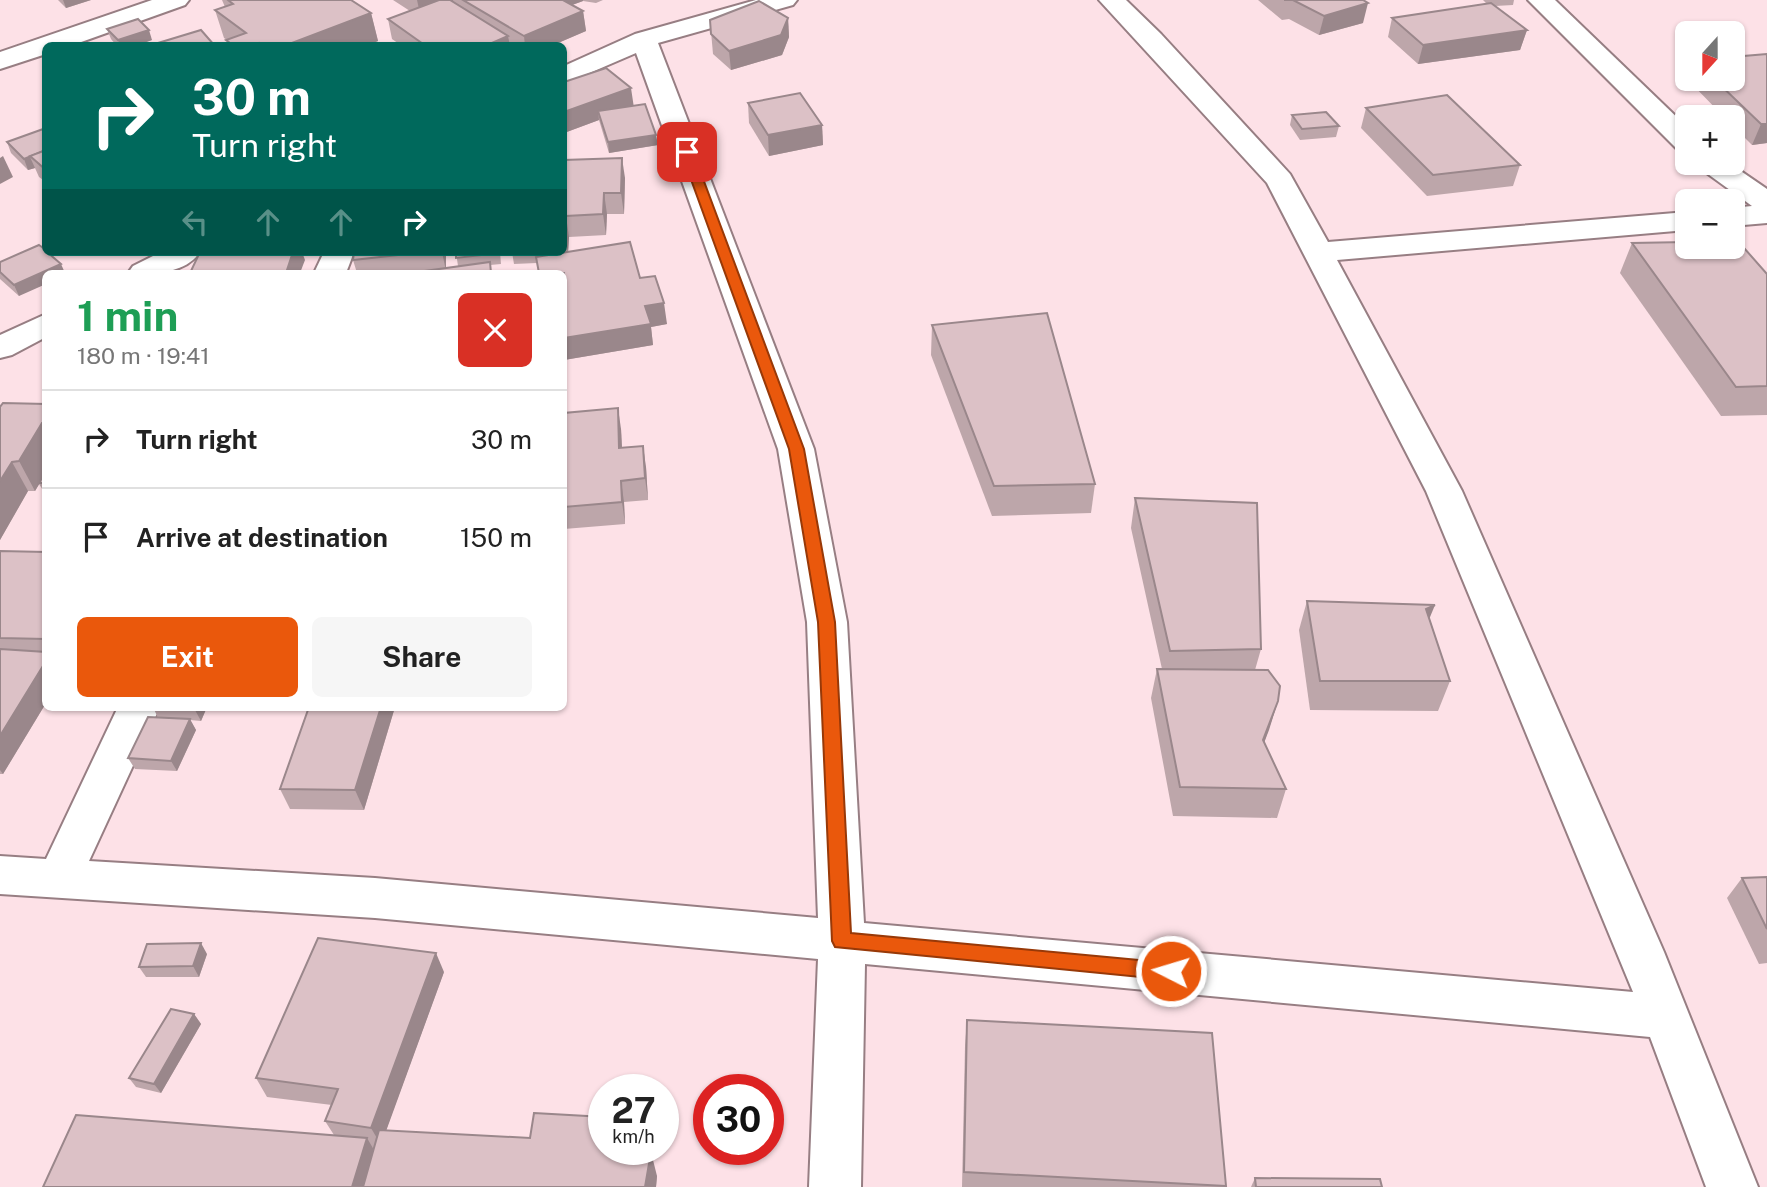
<!DOCTYPE html>
<html lang="en">
<head>
<meta charset="utf-8">
<style>
  body { margin:0; font-family:"Public Sans",sans-serif; background:#f6f6f6; color:#222; height:100vh; display:flex; flex-direction:column; font-size:26px; white-space:nowrap }
  * { box-sizing:border-box; margin:0 }
  p { font-size:23px; color:#767676 }
  .icon { flex:none; width:38px; height:38px; fill:none; stroke:currentColor; stroke-width:2; stroke-linecap:round; stroke-linejoin:round }
  .map { position:relative; flex:1; overflow:hidden }
  .drawer { position:absolute; left:42px; top:270px; width:525px; height:441px; display:flex; flex-direction:column; background:#fff; border-radius:10px; box-shadow:0 2px 5px #0004 }
  .drawer>* { flex:none }
  .guide { position:absolute; left:42px; top:42px; width:525px; height:214px; border-radius:10px; box-shadow:0 2px 5px #0004; background:#00695c; color:#fff; overflow:hidden }
  .needle { width:46px; rotate:201deg }
  .tools { position:absolute; left:1675px; top:21px; display:grid; gap:14px }
  .tools a { display:grid; place-items:center; width:70px; height:70px; border-radius:10px; background:#fff; box-shadow:0 2px 5px #0004; font-size:35px }
  .speed { position:absolute; left:588px; top:1074px; display:flex; gap:14px; font-size:35px; font-weight:700; text-align:center }
  .speed>* { display:grid; place-content:center; width:91px; height:91px; border-radius:50%; background:#fff; box-shadow:0 2px 5px #0004; line-height:1 }
  .speed small { font-size:18px; font-weight:400 }
  .speed .limit { border:10px solid #d22; background:#fff; color:#111 }
  .pin { position:absolute; display:grid; place-items:center; width:60px; height:60px; color:#fff; margin:-30px; border-radius:14px; box-shadow:0 4px 10px #0006 }
  .me { position:absolute; width:77px; margin:-38px; rotate:275deg; stroke-linejoin:round; filter:drop-shadow(0 0 5px #0008) }
  .turn { display:flex; align-items:center; gap:24px; height:147px; padding:0 35px; font-size:32px }
  .turn .icon { width:91px; height:91px; stroke-width:2.5 }
  .turn b { display:block; font-size:49px; line-height:60px }
  .lanes { display:flex; align-items:center; height:66px; padding:0 35px; background:#0003; justify-content:center; gap:35px; direction:ltr }
  .lanes .off { opacity:.35 }
  .round { display:grid; place-items:center; flex:none; width:74px; height:74px; border-radius:10px; background:#f6f6f6 }
  .head { display:flex; align-items:center; justify-content:space-between; height:119px; padding:0 35px }
  h1 { font-size:42px; font-weight:700; line-height:52px; color:#1e9e55 }
  .button { display:flex; gap:14px; margin-top:auto; padding:14px 35px }
  .button a { flex:1; height:80px; border-radius:10px; background:#ea580c; color:#fff; font-size:28px; font-weight:700; line-height:80px; text-align:center }
  .button a+a { background:#f6f6f6; color:#222 }
  ul { padding:0; list-style:none }
  li { display:flex; align-items:center; gap:21px; height:98px; padding:0 35px; border-top:2px solid #e0e0e0 }
  li div { flex:1 }
  li b { display:block; font-size:26px }
  li em { font-style:normal }
  .map>svg:first-child { display:block }
</style>
</head>
<body>
<div class="map">
<svg width="1767" height="1187" viewBox="0 0 1767 1187">
  <rect width="100%" height="100%" fill="#fde1e7"/>
  <g fill="none" stroke-linecap="round" stroke-linejoin="round">
    <g stroke="#977e83" stroke-width="4">
      <g id="street">
        <path d="M152,0H189L185,5L70,46H46V54L0,69V52Z"/>
        <path d="M756,0H797L793,5L658,43L814,449L847,622L864,923L1633,992L1426,491L1267,183L1099,0H1126L1161,34L1290,174L1328,242L1687,212V230L1337,260L1462,491L1664,952L1758,1187H1706L1650,1037L865,964L861,1187H809L818,959L375,918L0,894V856L46,859L118,707H160L89,861L375,878L818,918L807,622L778,449L636,53L564,84V66L635,34Z"/>
        <path d="M1528,0H1555L1687,127V151L1677,149Z"/>
        <path d="M1697,163H1729L1767,189V223L1732,226V208L1752,206L1701,169Z"/>
        <path d="M161,252H200C184,275 154,273 128,273L133,266Z"/>
        <path d="M324,252H354L346,273H314Z"/>
        <path d="M46,314V337L12,355L0,358V335Z"/>
      </g>
    </g>
    <use href="#street" fill="#fff" fill-rule="evenodd"/>
  </g>
  <g fill="#bda6aa">
    <path d="M58,0H91L66,8Z"/>
    <path d="M222,0H351L371,13L378,41L365,46H228L227,40L224,38L215,10L225,7Z"/>
    <path d="M393,0H603L596,3L583,1L572,5L583,11L586,31L551,46H402L392,39L388,19L410,11Z"/>
    <path d="M1258,0H1363V23L1319,35L1289,19L1282,20Z"/>
    <path d="M1483,0H1514L1513,5L1495,6L1527,30L1520,50L1418,64L1388,37L1392,18L1487,4Z"/>
    <path d="M788,18L789,37L782,55L731,70L713,54L710,20Z"/>
    <path d="M107,29L152,40L135,46H117L111,39Z"/>
    <path d="M1767,54V143L1752,145L1732,125V117H1724L1688,80V79H1732Z"/>
    <path d="M564,82L634,106L658,145L609,153L599,120L564,133Z"/>
    <path d="M748,103L822,125L823,145L769,156L749,123Z"/>
    <path d="M1366,108L1520,165L1513,186L1427,196L1361,128Z"/>
    <path d="M1292,115L1339,126L1336,137L1300,140L1290,125Z"/>
    <path d="M46,128V182L39,177L35,168L28,170L11,153L7,142Z"/>
    <path d="M564,160L625,178L624,214H607L606,235L569,237L568,252L640,278L667,324L651,327L653,345L564,360V273H539L537,263L514,264L512,252H564Z"/>
    <path d="M1632,243L1767,274V415L1721,416L1620,273Z"/>
    <path d="M39,245L19,296L0,279V262Z"/>
    <path d="M354,252H446V268L458,266L456,252H500L501,264L490,265L492,273H357L353,260Z"/>
    <path d="M932,325L1095,484L1091,513L992,516L931,355Z"/>
    <path d="M564,390L566,401V412L621,429L622,448L646,467L648,500L624,502L625,524L564,529Z"/>
    <path d="M46,404V495L39,484L35,491H28L0,540V407Z"/>
    <path d="M1135,498L1261,649L1255,670L1278,701L1264,743L1286,789L1277,818L1173,816L1151,698L1157,669H1162L1131,528Z"/>
    <path d="M0,551L46,552V703L3,774H0Z"/>
    <path d="M1307,601L1429,618L1450,681L1438,711L1310,710L1299,630Z"/>
    <path d="M153,707H207L201,721L190,720L196,730L177,771L135,769L128,758L158,718Z"/>
    <path d="M309,707H395L364,810L290,809L280,789Z"/>
    <path d="M1767,877V963L1759,964L1727,898L1742,878Z"/>
    <path d="M207,954L199,977H146L139,967Z"/>
    <path d="M444,972L386,1130L604,1150H625L657,1176L656,1187H43L334,1135L325,1121L332,1105L267,1097L256,1078Z"/>
    <path d="M194,1014L201,1024L161,1093L136,1087L129,1078Z"/>
    <path d="M967,1020L1226,1186V1187H962L965,1046Z"/>
    <path d="M1255,1178L1382,1187H1251Z"/>
  </g>
  <g fill="#9a878b">
    <path d="M63,0H91L66,8Z"/>
    <path d="M417,0H453L454,5L421,18Z"/>
    <path d="M551,0H583V1L553,12Z"/>
    <path d="M1368,3L1363,23L1319,35L1324,16Z"/>
    <path d="M583,11L586,31L551,46H525L524,36Z"/>
    <path d="M371,13L378,41L365,46H284Z"/>
    <path d="M788,18L789,37L782,55L731,70L729,51Z"/>
    <path d="M149,30L152,40L135,46H120L118,40Z"/>
    <path d="M1527,30L1520,50L1418,64L1423,45Z"/>
    <path d="M508,36L510,46H485Z"/>
    <path d="M631,88L634,108L598,111L599,120L564,133V112Z"/>
    <path d="M1761,124H1767V143L1752,145Z"/>
    <path d="M822,125L823,145L769,156L768,135Z"/>
    <path d="M656,135L658,145L609,153L608,142Z"/>
    <path d="M3,156L13,177L0,184V158Z"/>
    <path d="M30,157L35,168L28,170L24,159Z"/>
    <path d="M622,158L625,178L624,214L621,193Z"/>
    <path d="M604,193L607,214L606,235L603,214Z"/>
    <path d="M566,216L569,237L568,253L564,232Z"/>
    <path d="M293,252H302L305,260L300,273H286Z"/>
    <path d="M442,252H446V271Z"/>
    <path d="M61,264L65,273H46V284L19,296L14,285Z"/>
    <path d="M664,303L667,324L651,327L653,345L564,360V338L645,306Z"/>
    <path d="M564,390L566,401V417L564,406Z"/>
    <path d="M618,408L621,429L623,469L619,448Z"/>
    <path d="M42,423L46,429V473L35,491L19,461Z"/>
    <path d="M643,446L646,467L648,500L645,478Z"/>
    <path d="M12,462L28,491L0,540V481Z"/>
    <path d="M621,481L624,502L625,524L622,502Z"/>
    <path d="M1435,605L1423,634L1426,609Z"/>
    <path d="M46,661V703L3,774L0,770V736Z"/>
    <path d="M1278,701L1269,730L1254,769L1263,740Z"/>
    <path d="M196,707H207L201,721L195,710Z"/>
    <path d="M381,707H395L364,810L355,790Z"/>
    <path d="M190,719L196,730L177,771L171,761Z"/>
    <path d="M201,943L207,954L199,977L193,966Z"/>
    <path d="M436,953L444,972L381,1145L371,1128Z"/>
    <path d="M194,1014L201,1024L161,1093L154,1084Z"/>
    <path d="M367,1138L381,1162L373,1187H352Z"/>
    <path d="M651,1152L657,1176L656,1187H645Z"/>
  </g>
  <g fill="#dcc1c6" stroke="#9a878b" stroke-width="2">
    <path d="M228,0H351L371,13L284,46H263L259,43L252,46H234L226,40L246,33L215,10L233,4Z"/>
    <path d="M439,0H450L508,36L485,46H426L388,19Z"/>
    <path d="M463,0H563L583,11L524,36Z"/>
    <path d="M1284,0H1363L1368,3L1324,16L1293,0Z"/>
    <path d="M759,1L788,18L781,35L729,51L711,34L710,20Z"/>
    <path d="M1491,3L1527,30L1423,45L1392,18Z"/>
    <path d="M138,19L149,30L118,40L107,29Z"/>
    <path d="M201,30L215,46H148Z"/>
    <path d="M1767,54V124H1761L1714,79H1732V57Z"/>
    <path d="M606,68L631,88L564,112V82Z"/>
    <path d="M800,93L822,125L768,135L748,103Z"/>
    <path d="M1447,95L1520,165L1433,175L1366,108Z"/>
    <path d="M645,104L656,135L608,142L598,111Z"/>
    <path d="M1326,112L1339,126L1302,129L1292,115Z"/>
    <path d="M46,128V150L24,159L7,142Z"/>
    <path d="M46,150V170L30,156Z"/>
    <path d="M622,158L621,193H604L603,214L566,216L564,232V160Z"/>
    <path d="M1732,240H1737L1767,274V386L1736,387L1632,243L1687,242V247H1732Z"/>
    <path d="M630,242L640,278L655,276L664,303L645,306L651,324L564,338V273H539L536,257Z"/>
    <path d="M39,245L46,250V252H47L61,264L14,285L0,272V262Z"/>
    <path d="M200,252H293L286,273H190Z"/>
    <path d="M354,252H425L353,260Z"/>
    <path d="M456,252H499V253L456,258Z"/>
    <path d="M490,262L491,273H410Z"/>
    <path d="M1047,313L1095,484L994,486L932,325Z"/>
    <path d="M3,403L46,404V423H42L19,461L12,462L0,481V407Z"/>
    <path d="M618,408L619,448L643,446L645,478L621,481L622,502L564,507V413Z"/>
    <path d="M46,471V483H39Z"/>
    <path d="M1135,498L1257,503L1261,649L1170,651Z"/>
    <path d="M0,551L46,552V639L0,638Z"/>
    <path d="M1307,601L1435,605L1426,609L1450,681H1320Z"/>
    <path d="M0,649L46,652V661L0,736Z"/>
    <path d="M1157,669L1268,670L1280,686L1278,701L1263,740L1286,789L1180,787Z"/>
    <path d="M153,707H196L195,710Z"/>
    <path d="M309,707H381L355,790L280,789Z"/>
    <path d="M148,717L190,719L171,761L128,758Z"/>
    <path d="M1767,877V929L1742,878Z"/>
    <path d="M318,938L436,953L371,1128L325,1121L338,1089L256,1078Z"/>
    <path d="M201,943L193,966L139,967L147,944Z"/>
    <path d="M171,1009L194,1014L154,1084L129,1078Z"/>
    <path d="M967,1020L1212,1033L1226,1186L964,1172Z"/>
    <path d="M534,1113L604,1117V1150L651,1152L645,1187H363L379,1130L530,1138Z"/>
    <path d="M76,1115L367,1138L352,1187H43Z"/>
    <path d="M1255,1178L1380,1179L1382,1187H1256Z"/>
  </g>
  <path fill="#ea580c" stroke="#983908" stroke-width="2" d="M687,149L693,152L804,449L835,622L851,933L1171,963L1178,965L1181,971L1178,977L1171,980L835,947L832,941L818,622L789,449L681,152Z"/>
</svg>
<div class="tools">
<a><svg class="needle" viewBox="-14 -14 28 28"><path d="M0-13l5 13h-10z" fill="#e53935"/><path d="M0 13l5-13h-10z" fill="#767676"/></svg></a>
<a>+</a>
<a>−</a>
</div>
<div class="speed"><div>27<small>km/h</small></div><div class="limit">30</div></div>
<div class="pin" style="left:687px;top:152px;background:#d93025"><svg class="icon" aria-label="arrive" viewBox="0 0 24 24"><path d="M6 21V4h12l-3 4 3 4H6"/></svg></div>
<svg class="me" style="left:1171px;top:971px" viewBox="-20 -20 40 40"><circle r="17" fill="#ea580c" stroke="#fff" stroke-width="3"/><path d="M0-11L8 9 0 5-8 9z" fill="#fff"/></svg>
<div class="guide">
<div class="turn"><svg class="icon" aria-label="right" viewBox="0 0 24 24"><path d="M7 20v-9h11M14 6l5 5-5 5"/></svg><div><b>30 m</b>Turn right</div></div>
<div class="lanes"><svg class="icon off" aria-label="left" viewBox="0 0 24 24"><path d="M17 20v-9H6M10 6l-5 5 5 5"/></svg><svg class="icon off" aria-label="ahead" viewBox="0 0 24 24"><path d="M12 20V5M6 11l6-6 6 6"/></svg><svg class="icon off" aria-label="ahead" viewBox="0 0 24 24"><path d="M12 20V5M6 11l6-6 6 6"/></svg><svg class="icon" aria-label="right" viewBox="0 0 24 24"><path d="M7 20v-9h11M14 6l5 5-5 5"/></svg></div>
</div>
<section class="drawer">
<div class="head"><div><h1>1 min</h1><p>180 m · 19:41</p></div><a class="round" style="background:#d93025;color:#fff"><svg class="icon" aria-label="close" viewBox="0 0 24 24"><path d="M6 6l12 12M18 6L6 18"/></svg></a></div>
<ul>
<li><svg class="icon" aria-label="right" viewBox="0 0 24 24"><path d="M7 20v-9h11M14 6l5 5-5 5"/></svg><div><b>Turn right</b></div><em>30 m</em></li>
<li><svg class="icon" aria-label="arrive" viewBox="0 0 24 24"><path d="M6 21V4h12l-3 4 3 4H6"/></svg><div><b>Arrive at destination</b></div><em>150 m</em></li>
</ul>
<div class="button"><a>Exit</a><a>Share</a></div>
</section>
</div>
</body>
</html>
